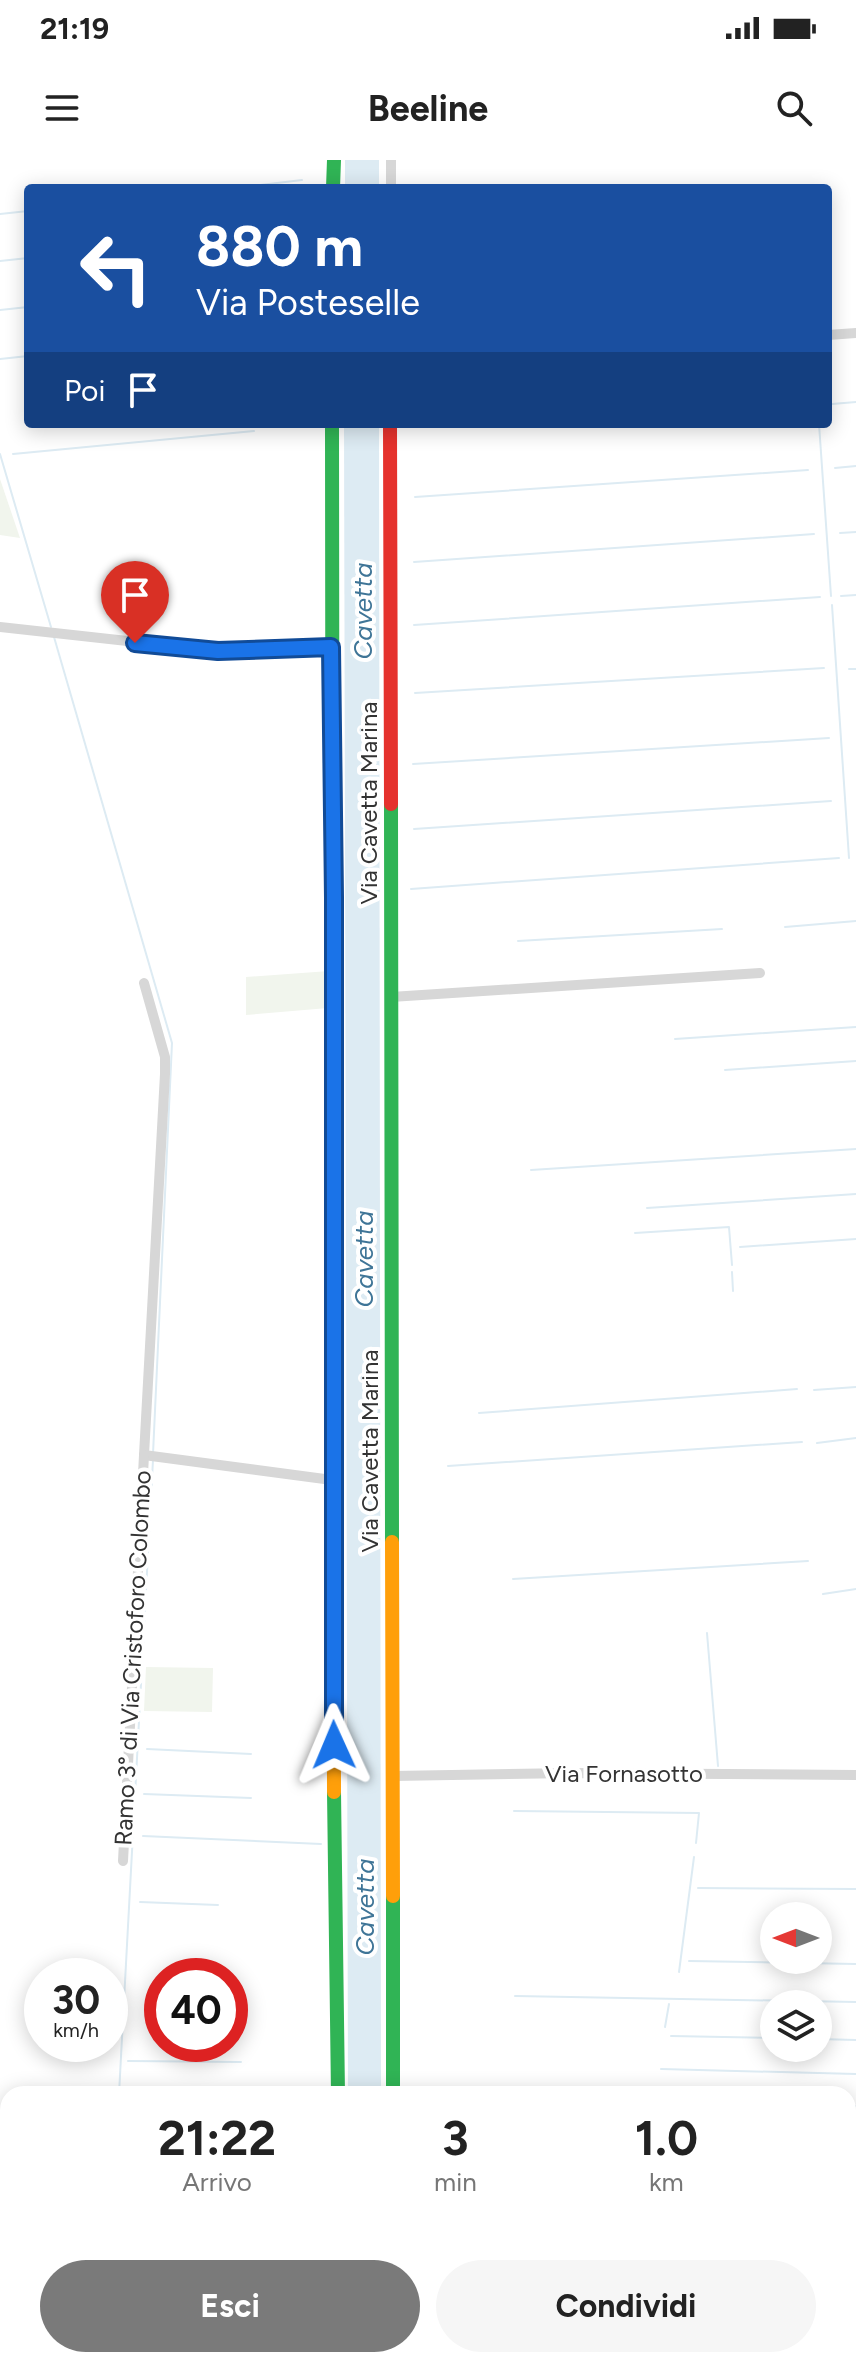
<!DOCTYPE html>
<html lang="it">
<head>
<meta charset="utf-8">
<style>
  body { margin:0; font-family:Figtree,sans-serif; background:#f6f6f6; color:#222; height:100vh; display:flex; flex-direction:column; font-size:30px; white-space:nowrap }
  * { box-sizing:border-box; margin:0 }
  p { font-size:26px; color:#767676 }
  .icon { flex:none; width:44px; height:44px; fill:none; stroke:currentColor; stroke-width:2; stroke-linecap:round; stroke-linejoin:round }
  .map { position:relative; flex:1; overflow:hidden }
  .drawer { position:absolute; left:0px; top:1926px; width:856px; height:282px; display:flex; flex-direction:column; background:#fff; border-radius:24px 24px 0 0; box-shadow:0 4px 20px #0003 }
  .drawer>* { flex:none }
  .hud { position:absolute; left:24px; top:24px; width:808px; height:244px; border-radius:8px; box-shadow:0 4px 20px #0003; background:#1a4fa0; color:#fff; overflow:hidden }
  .needle { width:52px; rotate:270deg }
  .fabs { position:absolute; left:760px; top:1742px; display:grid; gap:16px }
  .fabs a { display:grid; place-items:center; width:72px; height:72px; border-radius:50%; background:#fff; box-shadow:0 4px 20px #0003; font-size:40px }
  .speed { position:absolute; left:24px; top:1798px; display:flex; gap:16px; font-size:40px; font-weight:700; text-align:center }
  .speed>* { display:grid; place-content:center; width:104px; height:104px; border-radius:50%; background:#fff; box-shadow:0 4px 20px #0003; line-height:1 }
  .speed small { font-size:20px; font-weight:400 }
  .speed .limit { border:12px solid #d22; background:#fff; color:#111 }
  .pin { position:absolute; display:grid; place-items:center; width:68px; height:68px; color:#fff; margin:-82px -34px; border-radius:50% 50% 50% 0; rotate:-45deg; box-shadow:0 0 8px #0007 }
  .pin .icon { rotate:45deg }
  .me { position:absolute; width:88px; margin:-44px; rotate:359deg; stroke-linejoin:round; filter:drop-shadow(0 0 6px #0008) }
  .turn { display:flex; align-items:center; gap:28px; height:168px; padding:0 40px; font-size:36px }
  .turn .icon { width:104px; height:104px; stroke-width:2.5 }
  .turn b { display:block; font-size:56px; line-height:68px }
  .then { display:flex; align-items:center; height:76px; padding:0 40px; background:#0003; gap:16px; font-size:30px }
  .eta { display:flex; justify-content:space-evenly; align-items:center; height:136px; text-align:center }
  .eta b { font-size:48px; font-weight:700; line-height:56px }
  .button { display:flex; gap:16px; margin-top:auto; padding:16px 40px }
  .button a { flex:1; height:92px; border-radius:48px; background:#7a7a7a; color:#fff; font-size:32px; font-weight:700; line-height:92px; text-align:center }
  .button a+a { background:#f6f6f6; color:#222 }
  .status { display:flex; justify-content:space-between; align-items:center; height:56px; padding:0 40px; background:#fff; direction:ltr }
  .status svg { height:22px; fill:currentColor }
  header { display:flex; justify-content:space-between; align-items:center; height:104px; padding:0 40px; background:#fff; font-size:36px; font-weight:700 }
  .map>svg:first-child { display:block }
</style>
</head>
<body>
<div class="status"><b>21:19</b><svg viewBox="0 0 49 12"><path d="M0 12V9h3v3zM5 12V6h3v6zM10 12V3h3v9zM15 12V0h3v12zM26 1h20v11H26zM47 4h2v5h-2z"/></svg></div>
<header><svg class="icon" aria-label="menu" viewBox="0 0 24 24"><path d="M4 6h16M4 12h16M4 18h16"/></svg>Beeline<svg class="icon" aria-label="search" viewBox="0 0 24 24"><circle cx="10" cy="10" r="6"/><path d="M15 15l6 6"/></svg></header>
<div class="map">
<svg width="856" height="2207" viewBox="0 0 856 2207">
  <rect width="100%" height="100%" fill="#fff"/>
  <g fill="#f1f5ed">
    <path d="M0,319L20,378L0,375Z"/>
    <path d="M329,811L328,848L246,855V817Z"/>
    <path d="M146,1507L213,1508L212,1552L144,1551Z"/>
  </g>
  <g fill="#ddebf3">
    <rect x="345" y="0" width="34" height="28"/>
    <path d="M344,264H379L381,1934H348Z"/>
  </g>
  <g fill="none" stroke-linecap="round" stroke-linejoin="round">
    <g stroke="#ddebf3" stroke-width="2">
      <path d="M234,28L302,20"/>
      <path d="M0,54L28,51"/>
      <path d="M0,101L28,98"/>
      <path d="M0,150L28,147"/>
      <path d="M0,199L28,196"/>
      <path d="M832,244L856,242"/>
      <path d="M819,264L831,436"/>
      <path d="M528,266L554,264"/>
      <path d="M0,294L51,467"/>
      <path d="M13,294L254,271"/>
      <path d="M835,308L856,306"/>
      <path d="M415,337L808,310"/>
      <path d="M840,373L856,372"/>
      <path d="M414,402L814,374"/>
      <path d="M841,436L856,435"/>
      <path d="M832,445L849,698"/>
      <path d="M414,465L820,437"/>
      <path d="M54,477L172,883L153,1294"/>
      <path d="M849,509H856"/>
      <path d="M415,533L824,508"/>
      <path d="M413,604L829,578"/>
      <path d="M414,669L831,641"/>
      <path d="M411,729L839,698"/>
      <path d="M785,767L856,761"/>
      <path d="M518,781L722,769"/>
      <path d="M675,879L856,867"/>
      <path d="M725,910L856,901"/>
      <path d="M531,1010L856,989"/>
      <path d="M647,1048L856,1034"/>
      <path d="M635,1073L729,1067L732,1105"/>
      <path d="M740,1087L856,1079"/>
      <path d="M732,1112L733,1131"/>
      <path d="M814,1230L856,1227"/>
      <path d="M479,1253L797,1229"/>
      <path d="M817,1283L856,1278"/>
      <path d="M448,1306L802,1282"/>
      <path d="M513,1419L808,1401"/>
      <path d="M823,1434L856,1429"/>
      <path d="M707,1473L718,1606"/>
      <path d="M147,1589L251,1594"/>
      <path d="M144,1634L251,1638"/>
      <path d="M514,1651L699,1653L696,1683"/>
      <path d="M143,1676L321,1684"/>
      <path d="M698,1728L856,1729"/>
      <path d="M140,1742L218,1745"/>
      <path d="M689,1801L856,1804"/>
      <path d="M679,1812L694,1697"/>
      <path d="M515,1836L856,1842"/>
      <path d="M665,1867L669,1844"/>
      <path d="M671,1876L774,1878"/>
      <path d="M818,1879L856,1880"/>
      <path d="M128,1901L241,1902"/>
      <path d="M661,1909L856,1914"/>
      <path d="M119,1934L153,1300"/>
      <path d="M848,1946H856"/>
      <path d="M848,1981H856"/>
      <path d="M848,2014H856"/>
      <path d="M848,2047H856"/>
      <path d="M848,2108L856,2109"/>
      <path d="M39,2207L42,2200"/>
    </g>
    <g stroke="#d7d7d7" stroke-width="10">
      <path d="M391,28V0"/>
      <path d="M828,175L856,173"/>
      <path d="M0,467L218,491L331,487"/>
      <path d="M144,823L165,897V914L144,1295L332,1320"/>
      <path d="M391,837L760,813"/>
      <path d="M393,1616L571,1613L856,1615"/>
      <path d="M123,1701L144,1295"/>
      <path d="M394,2200V2207"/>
    </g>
    <g stroke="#30b455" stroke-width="14">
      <path d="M333,28L334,0"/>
      <path d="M332,264L333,1166"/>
      <path d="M391,644L392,1382"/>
      <path d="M334,1632L338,1934"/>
      <path d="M393,1736V1934"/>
      <path d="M337,2200V2207"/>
    </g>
    <g stroke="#ff9f0a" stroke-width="14">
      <path d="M333,1166L334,1632"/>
      <path d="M392,1382L393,1736"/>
    </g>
    <path stroke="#e5322d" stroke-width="14" d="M390,264L391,644"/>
  </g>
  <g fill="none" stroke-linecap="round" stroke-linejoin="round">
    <g stroke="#114b97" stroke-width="20">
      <path id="route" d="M135,483L218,491L331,487L334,737V1585"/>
    </g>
    <use href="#route" stroke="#1a73e8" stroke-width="14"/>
  </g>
  <g text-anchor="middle" stroke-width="8" stroke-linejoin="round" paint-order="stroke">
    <g font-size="24" fill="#333" stroke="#fff">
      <text transform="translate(369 643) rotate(-90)" y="8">Via Cavetta Marina</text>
      <text transform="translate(370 1291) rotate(-90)" y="8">Via Cavetta Marina</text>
      <text transform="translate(133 1498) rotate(-87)" y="8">Ramo 3° di Via Cristoforo Colombo</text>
      <text x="624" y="1622">Via Fornasotto</text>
    </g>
    <g font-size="26" font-style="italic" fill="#3f7597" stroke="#fff">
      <text transform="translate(363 451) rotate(-90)" y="9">Cavetta</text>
      <text transform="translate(364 1099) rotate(-90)" y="9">Cavetta</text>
      <text transform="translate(365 1747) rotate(-90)" y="9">Cavetta</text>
    </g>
  </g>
</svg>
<div class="fabs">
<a><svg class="needle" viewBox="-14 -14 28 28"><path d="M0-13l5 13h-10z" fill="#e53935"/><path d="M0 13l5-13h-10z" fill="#767676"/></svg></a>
<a><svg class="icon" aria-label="layers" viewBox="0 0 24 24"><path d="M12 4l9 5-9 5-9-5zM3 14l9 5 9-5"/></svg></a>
</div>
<div class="speed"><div>30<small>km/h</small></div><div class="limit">40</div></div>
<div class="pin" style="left:135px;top:483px;background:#d93025"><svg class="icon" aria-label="arrive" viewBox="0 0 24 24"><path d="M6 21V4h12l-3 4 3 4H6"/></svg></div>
<svg class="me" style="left:334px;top:1585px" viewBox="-20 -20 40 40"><path d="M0-17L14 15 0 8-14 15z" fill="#1a73e8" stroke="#fff" stroke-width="4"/></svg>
<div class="hud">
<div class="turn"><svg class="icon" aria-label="left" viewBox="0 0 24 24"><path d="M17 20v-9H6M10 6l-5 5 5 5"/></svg><div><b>880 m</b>Via Posteselle</div></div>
<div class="then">Poi<svg class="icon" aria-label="arrive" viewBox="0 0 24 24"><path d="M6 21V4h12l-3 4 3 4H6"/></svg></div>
</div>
<section class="drawer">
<div class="eta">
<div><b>21:22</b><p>Arrivo</p></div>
<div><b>3</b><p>min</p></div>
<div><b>1.0</b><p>km</p></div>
</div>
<div class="button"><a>Esci</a><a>Condividi</a></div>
</section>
</div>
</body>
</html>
